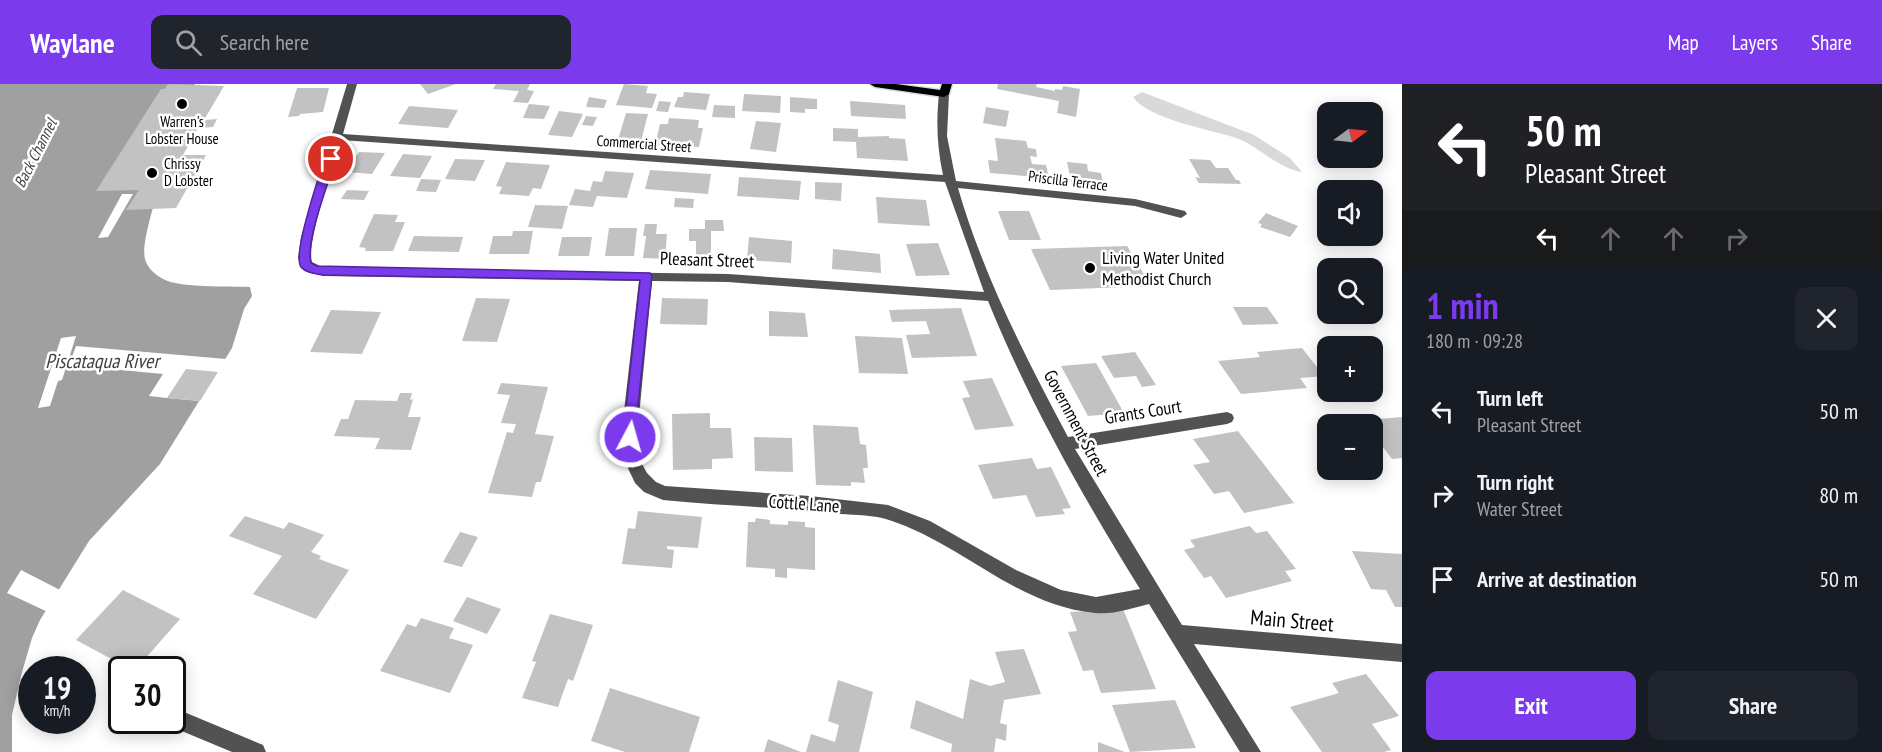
<!DOCTYPE html>
<html lang="en">
<head>
<meta charset="utf-8">
<style>
  body { margin:0; font-family:"PT Sans Narrow",sans-serif; background:#20242c; color:#f1f3f6; height:100vh; display:flex; flex-direction:column; font-size:22px; white-space:nowrap }
  * { box-sizing:border-box; margin:0 }
  p { font-size:20px; color:#9ea1a6 }
  .icon { flex:none; width:33px; height:33px; fill:none; stroke:currentColor; stroke-width:2; stroke-linecap:round; stroke-linejoin:round }
  .map { position:relative; flex:1; overflow:hidden }
  .drawer { display:flex; flex-direction:column; background:#171b24; width:480px }
  .drawer>* { flex:none }
  .top-card { background:#202124; color:#fff; overflow:hidden }
  .needle { width:39px; rotate:75deg }
  .controls { position:absolute; left:1317px; top:18px; display:grid; gap:12px }
  .controls a { display:grid; place-items:center; width:66px; height:66px; border-radius:12px; background:#171b24; box-shadow:0 3px 15px #0003; font-size:30px }
  .speed { position:absolute; left:18px; top:572px; display:flex; gap:12px; font-size:30px; font-weight:700; text-align:center }
  .speed>* { display:grid; place-content:center; width:78px; height:78px; border-radius:50%; background:#171b24; box-shadow:0 3px 15px #0003; line-height:1 }
  .speed small { font-size:15px; font-weight:400 }
  .speed .limit { border:3px solid #111; border-radius:9px; background:#fff; color:#111 }
  .pin { position:absolute; display:grid; place-items:center; width:51px; height:51px; color:#fff; margin:-26px; border:3px solid #fff; border-radius:50%; box-shadow:0 2px 6px #0007 }
  .me { position:absolute; width:66px; margin:-33px; rotate:6deg; stroke-linejoin:round; filter:drop-shadow(0 0 4px #0008) }
  .turn { display:flex; align-items:center; gap:21px; height:126px; padding:0 24px; font-size:27px }
  .turn .icon { width:78px; height:78px; stroke-width:2.5 }
  .turn b { display:block; font-size:42px; line-height:51px }
  .lanes { display:flex; align-items:center; height:57px; padding:0 24px; background:#0003; justify-content:center; gap:30px; direction:ltr }
  .lanes .off { opacity:.35 }
  .round { display:grid; place-items:center; flex:none; width:63px; height:63px; border-radius:12px; background:#20242c }
  .overview { display:flex; align-items:center; justify-content:space-between; height:102px; padding:0 24px }
  h1 { font-size:36px; font-weight:600; line-height:45px; color:#7c3aed }
  .cta { display:flex; gap:12px; margin-top:auto; padding:12px 24px }
  .cta a { flex:1; height:69px; border-radius:12px; background:#7c3aed; color:#fff; font-size:24px; font-weight:600; line-height:69px; text-align:center }
  .cta a+a { background:#20242c; color:#f1f3f6 }
  ul { padding:0; list-style:none }
  li { display:flex; align-items:center; gap:18px; height:84px; padding:0 24px }
  li div { flex:1 }
  li b { display:block; font-size:22px }
  li em { font-style:normal }
  header { display:flex; align-items:center; gap:36px; box-sizing:border-box; height:84px; padding:0 30px; background:#7c3aed; color:#fff }
  header strong { font-size:28px }
  nav { display:flex; gap:33px; margin-inline-start:auto; font-size:21px }
  .search { width:420px; height:54px; background:#20242c; display:flex; align-items:center; gap:15px; box-sizing:border-box; padding:0 21px; border-radius:12px; color:#9ea1a6; font-size:22px }
  main { display:flex; flex:1; min-height:0 }
  .map>svg:first-child { display:block }
</style>
</head>
<body>
<header>
<strong>Waylane</strong>
<div class="search"><svg class="icon" aria-label="search" viewBox="0 0 24 24"><circle cx="10" cy="10" r="6"/><path d="M15 15l6 6"/></svg>Search here</div>
<nav><a>Map</a><a>Layers</a><a>Share</a></nav>
</header>
<main>
<div class="map">
<svg width="1402" height="668" viewBox="0 0 1402 668">
  <rect width="100%" height="100%" fill="#fff"/>
  <path fill="#d9d9d9" d="M1142,8L1254,51L1290,74L1302,88C1278,85 1259,62 1236,54C1209,45 1148,35 1133,13Z"/>
  <path fill="#a0a0a0" d="M0,0H195C185,31 138,150 145,175C147,184 156,191 163,195C179,204 230,202 250,203L252,212L244,225L232,264L160,380L89,457L40,536L32,554L22,588L12,631V668H0Z"/>
  <g fill="#fff">
    <path d="M122,110H133L108,153L98,154Z"/>
    <path d="M76,252L62,296L58,297L50,322L38,324L61,254Z"/>
    <path d="M76,262L226,275L200,317L167,314L149,312L163,290L69,281Z"/>
    <path d="M21,486L62,507L48,528L7,509Z"/>
  </g>
  <g fill="#c2c2c2">
    <path d="M168,0L224,2L204,36L217,35L213,43L198,44L183,71H206L176,124L126,126L139,106L96,107L161,5H165Z"/>
    <path d="M420,0H456L428,10Z"/>
    <path d="M496,0H530L527,6L534,7L528,19L513,18L519,7L493,5Z"/>
    <path d="M624,0L648,2L646,9L657,10L652,24L616,21Z"/>
    <path d="M998,0H1037L1036,3L1055,7V5L1062,6L1063,2L1080,5L1076,33L1057,29L1059,17L997,5Z"/>
    <path d="M297,4H329L323,28L300,30L299,32L288,33Z"/>
    <path d="M684,8L710,10L706,26L674,23L678,13H683Z"/>
    <path d="M744,10L781,12L780,29L742,27Z"/>
    <path d="M589,13L607,16L604,24L586,23Z"/>
    <path d="M790,13L817,15V25H805V29L790,28Z"/>
    <path d="M659,17L671,18L668,28L656,27Z"/>
    <path d="M850,17L905,21L906,35L851,32Z"/>
    <path d="M529,20L550,22L544,35L523,34Z"/>
    <path d="M714,21L735,22V34L712,33Z"/>
    <path d="M409,22L458,26L448,44L398,40Z"/>
    <path d="M986,23L1009,27L1006,43L983,39Z"/>
    <path d="M559,27L583,30L572,53L548,51Z"/>
    <path d="M626,29L648,30L641,57L618,56Z"/>
    <path d="M586,32L597,33L593,42L582,41Z"/>
    <path d="M669,34L699,36L698,44H703L699,63L655,61L660,40H668Z"/>
    <path d="M756,37L781,39L776,68L750,65Z"/>
    <path d="M833,44L858,45V53L889,52V54L905,55L908,77L857,74L856,58L833,57Z"/>
    <path d="M995,54L1026,57L1028,64L1036,65L1037,73L1030,72L1032,80L1046,81L1049,94L990,89L988,76L998,77Z"/>
    <path d="M359,68L385,69L372,90L346,88Z"/>
    <path d="M403,70L432,72L420,94L390,92Z"/>
    <path d="M455,75L485,76L475,97L445,95Z"/>
    <path d="M1189,75L1210,76L1216,84H1228L1236,96H1239L1241,100L1199,99L1195,93L1200,94Z"/>
    <path d="M506,78L550,81L541,105L533,104L529,112L499,110L502,103L496,102Z"/>
    <path d="M1067,78L1087,80L1088,87L1101,89L1105,108L1095,107L1094,104L1072,101Z"/>
    <path d="M650,86L711,90L708,110L645,105Z"/>
    <path d="M605,87L634,89L627,114L597,112L593,123L569,121L575,105L590,107L593,97L602,98Z"/>
    <path d="M739,93L801,97L799,116L737,112Z"/>
    <path d="M421,95L441,96L436,108L416,107Z"/>
    <path d="M815,98L842,99L841,117L815,115Z"/>
    <path d="M347,106L369,107L364,116L341,115Z"/>
    <path d="M876,113L926,116L930,142L878,139Z"/>
    <path d="M675,114L694,115L693,124L674,123Z"/>
    <path d="M535,121L568,122L562,145L528,143Z"/>
    <path d="M998,127H1029L1041,156H1009Z"/>
    <path d="M1266,129L1298,142L1290,153L1260,143L1262,140L1258,139Z"/>
    <path d="M374,130L398,131L395,138H405L393,167H365L366,164L359,163Z"/>
    <path d="M705,136H723L724,147H711V174H696V157H689V145H705Z"/>
    <path d="M645,140H657L656,150H667L665,175L643,174L646,152H643Z"/>
    <path d="M609,144H637L634,172H605Z"/>
    <path d="M513,147H533L529,170H489L493,152H512Z"/>
    <path d="M414,152L463,153L459,168L408,167Z"/>
    <path d="M562,153H592L589,172H558Z"/>
    <path d="M749,153L792,157L791,179L747,176Z"/>
    <path d="M938,159L950,191L916,192L906,160Z"/>
    <path d="M1127,162L1151,202L1050,206L1031,165Z"/>
    <path d="M833,165L880,170L881,189L832,185Z"/>
    <path d="M476,214L510,215L497,258L462,257Z"/>
    <path d="M662,214L708,215L707,241L660,240Z"/>
    <path d="M1233,223H1267L1279,240L1243,241Z"/>
    <path d="M961,224L977,272L912,274L906,251L930,250L926,237L892,238L889,226Z"/>
    <path d="M331,226L381,228L362,270L310,268Z"/>
    <path d="M769,227L805,229L808,253L769,252Z"/>
    <path d="M855,252L902,254L908,290L859,289Z"/>
    <path d="M1302,264L1324,292L1300,294L1307,304L1241,310L1218,277L1260,273L1257,268Z"/>
    <path d="M1135,268L1156,301L1142,303L1136,292L1114,294L1101,272Z"/>
    <path d="M1096,279L1124,329L1088,332L1061,282Z"/>
    <path d="M186,285L218,288L200,317L167,314Z"/>
    <path d="M992,294L1014,342L975,346L962,314L970,313L963,297Z"/>
    <path d="M501,299L548,303L535,350L554,352L541,398H536L532,413L488,409L507,348L513,349L516,340L501,339L510,311L497,310Z"/>
    <path d="M400,309H412L410,316L413,315L408,333H421L411,366L375,365L380,354L334,352L341,335H348L355,316L397,317Z"/>
    <path d="M710,329V344H731L733,374L712,375V385L673,386L672,330Z"/>
    <path d="M1402,333V374L1392,375L1380,359L1372,360V340H1356L1353,337Z"/>
    <path d="M813,341L858,343L860,360L866,361L868,384H863L865,399L851,398V402L816,401Z"/>
    <path d="M1238,347L1294,419L1244,429L1229,407L1214,410L1193,381L1210,378L1193,355Z"/>
    <path d="M754,353L792,354L793,388L755,387Z"/>
    <path d="M1032,374L1037,385L1051,383L1071,424L1062,425L1065,430L1036,433L1026,411L993,415L978,381Z"/>
    <path d="M638,427L702,433L698,464L667,462V465L674,466L672,484L622,480L628,444L635,445Z"/>
    <path d="M245,432L284,445L289,438L324,451L311,468L321,472L319,475L349,486L316,535L253,510L282,472L229,452Z"/>
    <path d="M756,434L770,436V440L788,441V437L805,438V443L815,444V486L787,484V494L775,493V485L746,483L748,438H755Z"/>
    <path d="M1250,442L1256,449L1267,447L1296,485L1285,487L1292,497L1226,514L1211,492L1204,494L1184,466L1195,463L1190,456Z"/>
    <path d="M460,448L478,453L462,483L443,478Z"/>
    <path d="M1352,467L1402,470V523H1395L1386,506L1371,505Z"/>
    <path d="M123,506L180,535L136,585H130L76,556Z"/>
    <path d="M467,513L501,525L487,550L453,537Z"/>
    <path d="M1123,525L1156,605L1101,609L1093,586L1083,587L1068,548L1077,547L1070,528Z"/>
    <path d="M550,530L593,541L573,597L568,595L558,623L522,614L536,578L532,577Z"/>
    <path d="M421,534L454,544L449,554L473,561L450,609L380,587L407,540L416,543Z"/>
    <path d="M1024,565L1041,610L1004,616L1000,639L1007,641L1006,657L996,654L994,668H951L952,660L910,644L916,616L963,635L970,595L990,602L1005,598L995,568Z"/>
    <path d="M1366,590L1399,632L1372,640L1391,666L1384,668H1322L1290,623L1339,609L1332,599Z"/>
    <path d="M838,596L873,608L859,668H806L811,650L835,658L839,641L828,637Z"/>
    <path d="M610,604L700,633L689,668H625L591,657Z"/>
    <path d="M1175,616L1196,664L1130,668L1112,621Z"/>
    <path d="M768,655L801,668H764Z"/>
    <path d="M1098,658L1125,668H1098Z"/>
  </g>
  <g fill="none" stroke-linecap="round" stroke-linejoin="round">
    <g stroke="#dbdbdb" stroke-width="3">
      <path id="major" d="M870,0H896L940,6L942,0H952L949,10L944,13L875,3Z"/>
    </g>
    <g fill="#525252" fill-rule="evenodd">
      <path d="M347,0H357L343,50L943,91C937,63 936,38 939,10L944,7L949,10L947,52L956,97L1135,115L1185,127L1187,130L1181,134L1135,122L958,104C983,191 1026,274 1068,353L1227,328L1232,330L1234,334L1232,338L1227,340L1075,365L1182,541L1402,560V578L1194,560L1261,668H1240L1149,520C1132,524 1113,531 1095,529C1017,522 961,459 889,436C874,431 856,431 840,430C781,423 722,422 663,416L644,408L635,399L626,380L621,353L639,197L323,192L302,184L298,174L301,153ZM341,56L945,98L984,208L728,190L324,184L312,178C306,158 334,81 341,56ZM652,197L728,198L988,217C1029,318 1083,413 1140,505L1096,513L1061,506L1016,486L930,437L888,421L810,412L665,402L656,398L647,389L642,380L637,353Z"/>
      <path d="M172,623L263,661L266,668H232L165,640L164,636H172Z"/>
    </g>
    <use href="#major" fill="#000" fill-rule="evenodd"/>
  </g>
  <path fill="#7c3aed" stroke="#51269a" stroke-width="1.5" d="M327,72L336,75C329,97 305,158 311,179L317,182L650,189L652,192L634,357H625L623,353L640,196L323,191C316,190 306,189 301,183C292,171 320,87 327,72Z"/>
  <g fill="#000" stroke="#fff" stroke-width="2">
    <circle cx="182" cy="20" r="6"/>
    <circle cx="152" cy="89" r="6"/>
    <circle cx="1090" cy="184" r="6"/>
  </g>
  <g text-anchor="middle" stroke-width="5" stroke-linejoin="round" paint-order="stroke">
    <g font-size="15" fill="#000" stroke="#fff">
      <text x="182" y="43">Warren's<tspan x="182" dy="17">Lobster House</tspan></text>
      <text x="164" y="85" text-anchor="start">Chrissy<tspan x="164" dy="17">D Lobster</tspan></text>
    </g>
    <g font-size="15" fill="#000" stroke="#fff">
      <text transform="translate(644 60) rotate(4)" y="5">Commercial Street</text>
      <text transform="translate(1068 97) rotate(7)" y="5">Priscilla Terrace</text>
    </g>
    <g font-size="16" font-style="italic" fill="#414141" stroke="#fff">
      <text transform="translate(35 69) rotate(-63)" y="6">Back Channel</text>
    </g>
    <g font-size="18" fill="#000" stroke="#fff" text-anchor="start">
      <text x="1102" y="180">Living Water United<tspan x="1102" dy="21">Methodist Church</tspan></text>
    </g>
    <g font-size="18" fill="#000" stroke="#fff">
      <text transform="translate(707 176) rotate(2)" y="6">Pleasant Street</text>
      <text transform="translate(1143 328) rotate(-9)" y="6">Grants Court</text>
      <text transform="translate(1076 339) rotate(62)" y="6">Government Street</text>
      <text transform="translate(804 420) rotate(4)" y="6">Cottle Lane</text>
    </g>
    <g font-size="20" font-style="italic" fill="#414141" stroke="#fff">
      <text x="102" y="284">Piscataqua River</text>
    </g>
    <g font-size="21" fill="#000" stroke="#fff">
      <text transform="translate(1292 537) rotate(5)" y="7">Main Street</text>
    </g>
  </g>
</svg>
<div class="controls">
<a><svg class="needle" viewBox="-14 -14 28 28"><path d="M0-13l5 13h-10z" fill="#e53935"/><path d="M0 13l5-13h-10z" fill="#9ea1a6"/></svg></a>
<a><svg class="icon" aria-label="sound" viewBox="0 0 24 24"><path d="M4 9h4l5-4v14l-5-4H4zM17 9q2 3 0 6"/></svg></a>
<a><svg class="icon" aria-label="search" viewBox="0 0 24 24"><circle cx="10" cy="10" r="6"/><path d="M15 15l6 6"/></svg></a>
<a>+</a>
<a>−</a>
</div>
<div class="speed"><div>19<small>km/h</small></div><div class="limit">30</div></div>
<div class="pin" style="left:331px;top:75px;background:#d93025"><svg class="icon" aria-label="arrive" viewBox="0 0 24 24"><path d="M6 21V4h12l-3 4 3 4H6"/></svg></div>
<svg class="me" style="left:630px;top:353px" viewBox="-20 -20 40 40"><circle r="17" fill="#7c3aed" stroke="#fff" stroke-width="3"/><path d="M0-11L8 9 0 5-8 9z" fill="#fff"/></svg>
</div>
<section class="drawer">
<div class="top-card">
<div class="turn"><svg class="icon" aria-label="left" viewBox="0 0 24 24"><path d="M17 20v-9H6M10 6l-5 5 5 5"/></svg><div><b>50 m</b>Pleasant Street</div></div>
<div class="lanes"><svg class="icon" aria-label="left" viewBox="0 0 24 24"><path d="M17 20v-9H6M10 6l-5 5 5 5"/></svg><svg class="icon off" aria-label="ahead" viewBox="0 0 24 24"><path d="M12 20V5M6 11l6-6 6 6"/></svg><svg class="icon off" aria-label="ahead" viewBox="0 0 24 24"><path d="M12 20V5M6 11l6-6 6 6"/></svg><svg class="icon off" aria-label="right" viewBox="0 0 24 24"><path d="M7 20v-9h11M14 6l5 5-5 5"/></svg></div>
</div>
<div class="overview"><div><h1>1 min</h1><p>180 m · 09:28</p></div><a class="round"><svg class="icon" aria-label="close" viewBox="0 0 24 24"><path d="M6 6l12 12M18 6L6 18"/></svg></a></div>
<ul>
<li><svg class="icon" aria-label="left" viewBox="0 0 24 24"><path d="M17 20v-9H6M10 6l-5 5 5 5"/></svg><div><b>Turn left</b><p>Pleasant Street</p></div><em>50 m</em></li>
<li><svg class="icon" aria-label="right" viewBox="0 0 24 24"><path d="M7 20v-9h11M14 6l5 5-5 5"/></svg><div><b>Turn right</b><p>Water Street</p></div><em>80 m</em></li>
<li><svg class="icon" aria-label="arrive" viewBox="0 0 24 24"><path d="M6 21V4h12l-3 4 3 4H6"/></svg><div><b>Arrive at destination</b></div><em>50 m</em></li>
</ul>
<div class="cta"><a>Exit</a><a>Share</a></div>
</section>
</main>
</body>
</html>
